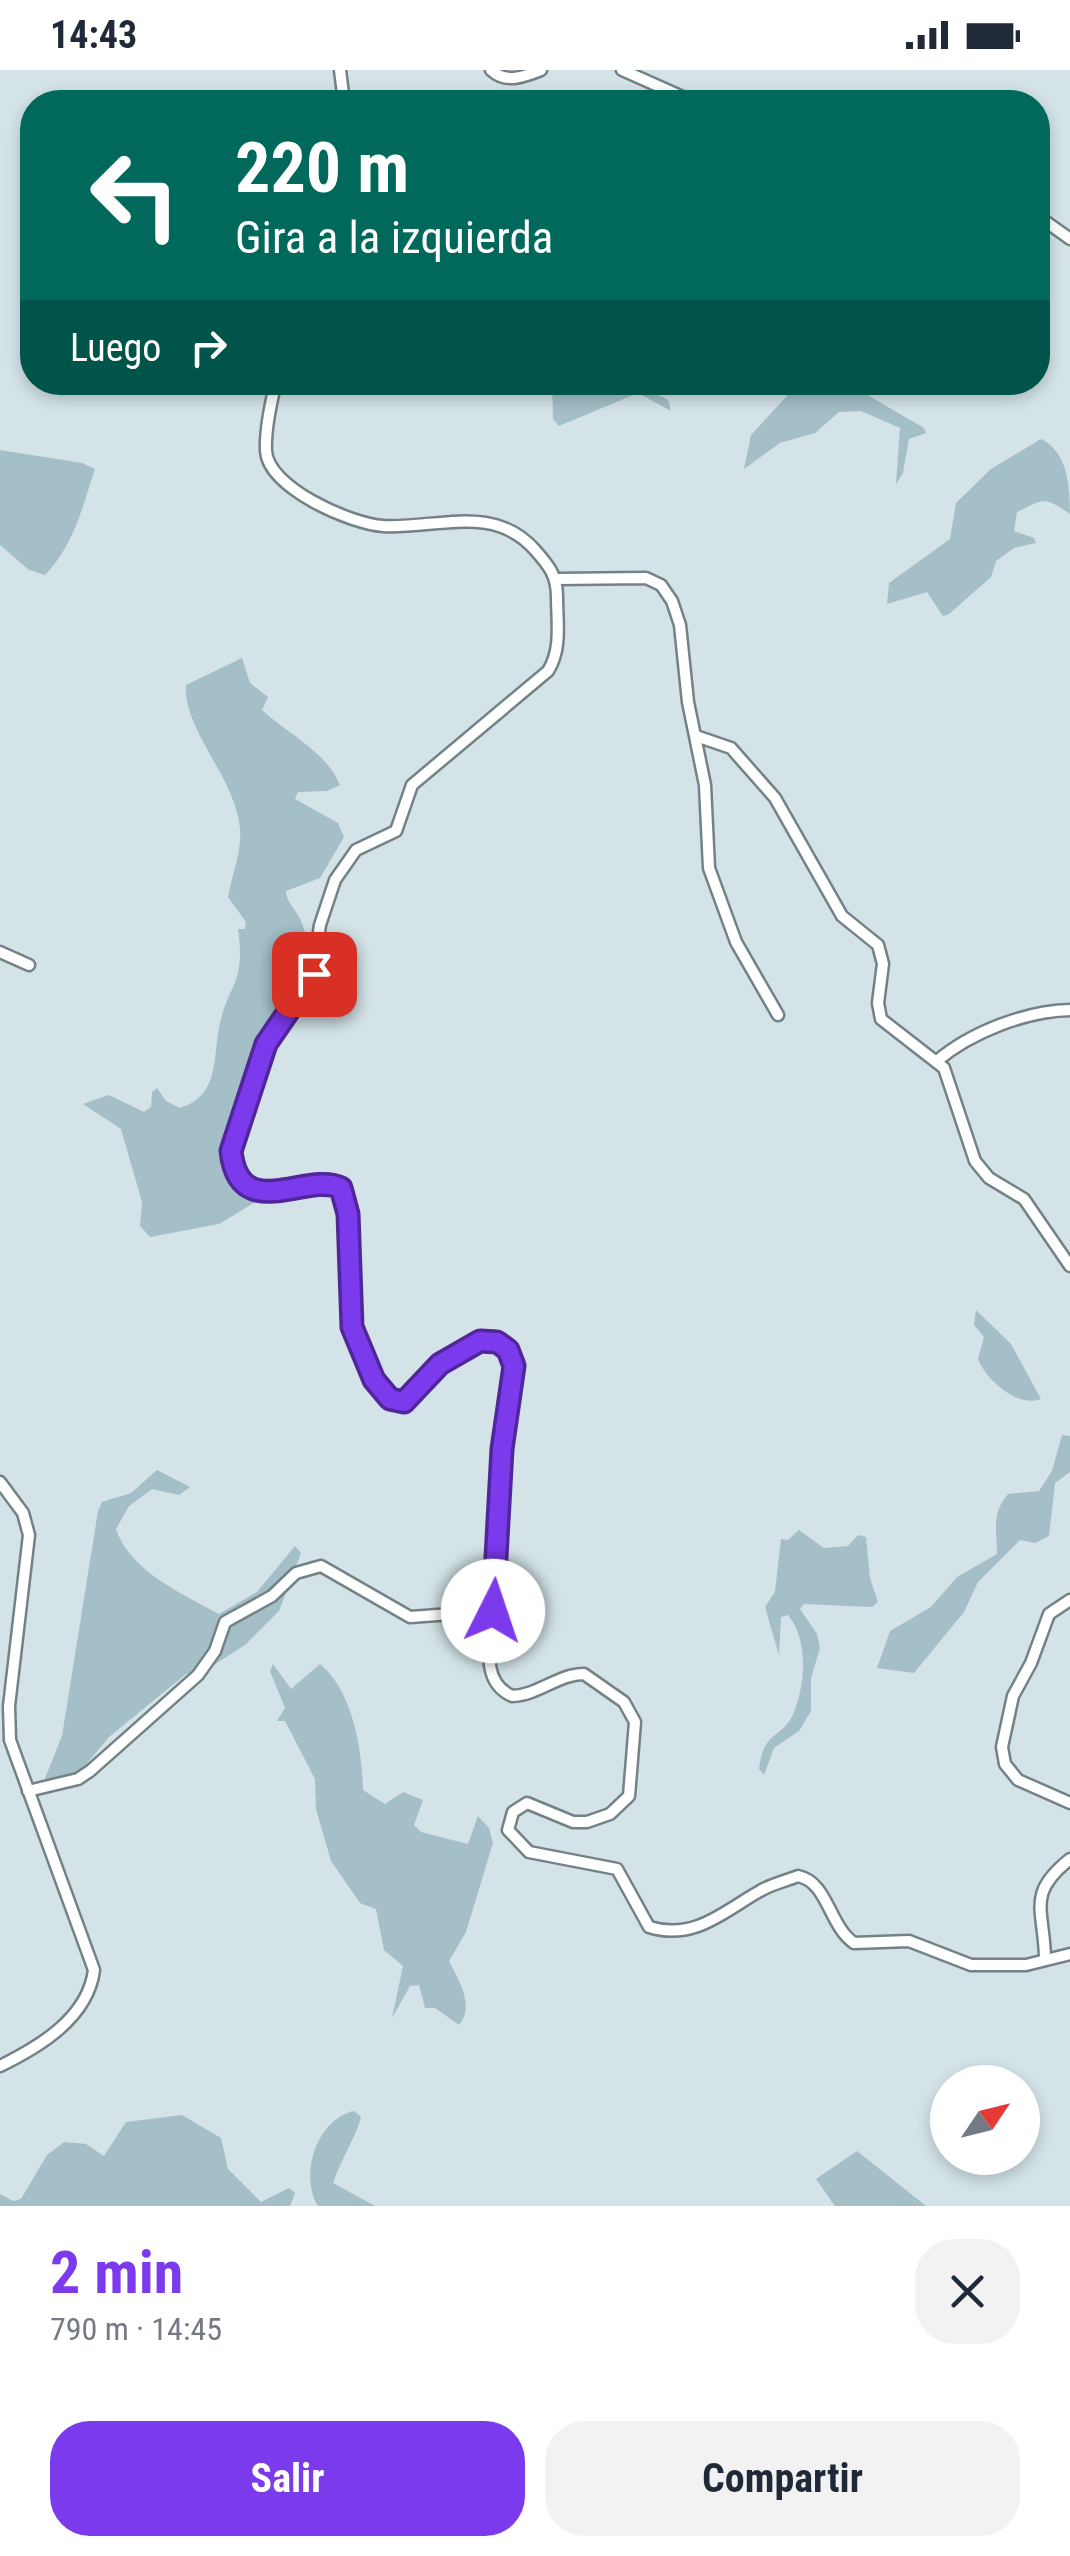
<!DOCTYPE html>
<html lang="es">
<head>
<meta charset="utf-8">
<style>
  body { margin:0; font-family:"Roboto Condensed",sans-serif; background:#f2f2f3; color:#1f2937; height:100vh; display:flex; flex-direction:column; font-size:38px; white-space:nowrap }
  * { box-sizing:border-box; margin:0 }
  p { font-size:32px; color:#747a83 }
  .icon { flex:none; width:55px; height:55px; fill:none; stroke:currentColor; stroke-width:2; stroke-linecap:round; stroke-linejoin:round }
  .map { position:relative; height:2136px; overflow:hidden }
  .panel { display:flex; flex-direction:column; background:#fff; flex:1 }
  .panel>* { flex:none }
  .banner { position:absolute; left:20px; top:20px; width:1030px; height:305px; border-radius:40px; box-shadow:0 5px 15px #0003; background:#00695c; color:#fff; overflow:hidden }
  .needle { width:65px; rotate:55deg }
  .fabs { position:absolute; left:930px; top:1995px; display:grid; gap:20px }
  .fabs a { display:grid; place-items:center; width:110px; height:110px; border-radius:50%; background:#fff; box-shadow:0 5px 15px #0003; font-size:50px }
  .pin { position:absolute; display:grid; place-items:center; width:85px; height:85px; color:#fff; margin:-42px; border-radius:20px; box-shadow:0 5px 15px #0006 }
  .me { position:absolute; width:110px; margin:-55px; rotate:4deg; stroke-linejoin:round; filter:drop-shadow(0 0 8px #0008) }
  .turn { display:flex; align-items:center; gap:35px; height:210px; padding:0 50px; font-size:45px }
  .turn .icon { width:130px; height:130px; stroke-width:2.5 }
  .turn b { display:block; font-size:70px; line-height:85px }
  .then { display:flex; align-items:center; height:95px; padding:0 50px; background:#0003; gap:20px; font-size:38px }
  .round { display:grid; place-items:center; flex:none; width:105px; height:105px; border-radius:40px; background:#f2f2f3 }
  .summary { display:flex; align-items:center; justify-content:space-between; height:170px; padding:0 50px }
  h1 { font-size:60px; font-weight:700; line-height:75px; color:#7c3aed }
  .action { display:flex; gap:20px; margin-top:auto; padding:20px 50px }
  .action a { flex:1; height:115px; border-radius:40px; background:#7c3aed; color:#fff; font-size:40px; font-weight:700; line-height:115px; text-align:center }
  .action a+a { background:#f2f2f3; color:#1f2937 }
  .status { display:flex; justify-content:space-between; align-items:center; height:70px; padding:0 50px; background:#fff; direction:ltr }
  .status svg { height:28px; fill:currentColor }
  .map>svg:first-child { display:block }
</style>
</head>
<body>
<div class="status"><b>14:43</b><svg viewBox="0 0 49 12"><path d="M0 12V9h3v3zM5 12V6h3v6zM10 12V3h3v9zM15 12V0h3v12zM26 1h20v11H26zM47 4h2v5h-2z"/></svg></div>
<div class="map">
<svg width="1070" height="2136" viewBox="0 0 1070 2136">
  <rect width="100%" height="100%" fill="#d3e3e8"/>
  <g fill="#a4bfc8">
    <path d="M552,313H615L617,320L643,317L668,330L671,341L638,323L559,356L553,349Z"/>
    <path d="M799,313H847L924,358L926,363L909,369L903,403L896,414L900,358L861,341L839,342L815,363L780,373L744,399L751,365Z"/>
    <path d="M1041,369C1068,382 1070,417 1070,444C1042,425 1045,429 1017,442L1014,461L1034,468L1036,473L1014,478L996,491L991,507L949,544L943,546L927,522L887,534L889,513L950,469L956,433L991,399Z"/>
    <path d="M0,380L82,393L95,399C82,438 74,475 45,505L29,500L0,475Z"/>
    <path d="M242,588L250,613L268,627L262,640C288,664 327,682 340,715L327,721L298,722L295,729L338,753L344,767L320,808L286,821C286,839 311,845 304,883C298,914 274,936 260,963C253,975 221,1093 225,1102C231,1117 246,1123 259,1130L219,1154L150,1167L140,1156L142,1132L121,1059L83,1034L109,1025L144,1042L151,1037L152,1022L157,1018L166,1031L180,1038C219,1026 213,989 219,958C228,912 246,916 238,859H245L246,852L228,827C232,804 242,782 240,758C235,707 183,660 186,615Z"/>
    <path d="M976,1240L1011,1274L1041,1329C1018,1338 986,1310 978,1289L984,1267L974,1255Z"/>
    <path d="M1062,1365L1070,1366V1402L1055,1413L1049,1466L1035,1473L1020,1470L978,1512L964,1542L914,1603L877,1598L890,1561L931,1537L957,1507L997,1484C997,1459 991,1444 1008,1424L1039,1421L1052,1401Z"/>
    <path d="M157,1400L190,1417L179,1425L152,1419L129,1436L116,1459C129,1500 182,1524 219,1544L257,1522L295,1476L301,1483L279,1541L245,1575L209,1598L186,1604L109,1667L84,1697L68,1707L44,1711L62,1666L98,1441L102,1432L131,1423Z"/>
    <path d="M799,1460L824,1478L848,1476L858,1465L866,1467L870,1508L878,1532L872,1537L804,1534L800,1539L817,1564L820,1578L811,1608V1641L799,1661L774,1678L764,1705L759,1699C764,1658 783,1670 794,1642C806,1612 808,1569 788,1545L781,1547L779,1585L765,1537L775,1522L781,1469L788,1470Z"/>
    <path d="M273,1594L291,1619L320,1594C353,1621 362,1680 363,1720L385,1734L403,1722L423,1730L414,1755L421,1762L468,1774L478,1746L489,1758L493,1773L466,1862L449,1891C459,1911 475,1936 459,1955L435,1938H425L419,1915L410,1916L392,1948L403,1896L384,1880L376,1839L360,1833L331,1791L316,1739L315,1709L285,1651H277L285,1638L270,1601Z"/>
    <path d="M354,2041L361,2047C358,2062 340,2092 333,2113L375,2136H318C299,2104 317,2049 354,2041Z"/>
    <path d="M182,2045L221,2068L228,2099L261,2132L289,2118L295,2123L290,2136H0V2124L13,2131L21,2129L47,2085L64,2072L86,2074L104,2086L126,2052Z"/>
    <path d="M857,2081L926,2136H835L816,2109Z"/>
  </g>
  <g fill="none" stroke-linecap="round" stroke-linejoin="round">
    <g stroke="#738286" stroke-width="15">
      <g id="minor">
        <path d="M340,0L344,32"/>
        <path d="M491,0C506,14 523,7 541,0"/>
        <path d="M622,0L694,32"/>
        <path d="M1038,146L1070,169"/>
        <path d="M276,312C271,332 265,361 266,381C268,418 351,454 383,456C436,459 494,433 535,480C549,496 557,505 557,527C557,552 562,579 548,601L412,715L396,761L356,780L335,810L320,855L313,904L266,973L231,1081L238,1106C279,1141 327,1095 347,1128C351,1178 337,1319 404,1332L440,1294L480,1271L497,1273L509,1280L514,1296L503,1379L493,1541"/>
        <path d="M557,509L646,508L661,515L672,531L680,555L688,632L705,715L709,798L736,872L778,945"/>
        <path d="M696,666L731,678L775,728L842,846L878,875L883,894L878,933L881,949L944,998L975,1091L989,1108L1024,1129L1070,1196"/>
        <path d="M0,882L29,895"/>
        <path d="M937,991C971,962 1026,941 1070,940"/>
        <path d="M0,1412L23,1443L29,1465L9,1636L10,1670L94,1900C88,1948 39,1977 0,1996"/>
        <path d="M1070,1530L1049,1544L1031,1593L1013,1626L1002,1677L1005,1694L1018,1710L1070,1733"/>
        <path d="M28,1721L78,1709L90,1701L198,1605L215,1581L225,1552L272,1526L296,1503L321,1496L410,1547L493,1541C491,1571 479,1611 512,1626C539,1625 558,1604 584,1604L624,1632L635,1652L629,1726L610,1744L587,1752H573L527,1733L513,1742L508,1760L529,1782L617,1799L649,1857C695,1871 724,1841 760,1821C771,1814 786,1811 798,1806C828,1812 829,1856 854,1873L909,1871L971,1895H1026L1070,1884"/>
        <path d="M1045,1888C1044,1839 1026,1824 1070,1789"/>
      </g>
    </g>
    <use href="#minor" stroke="#fff" stroke-width="10"/>
  </g>
  <g fill="none" stroke-linecap="round" stroke-linejoin="round">
    <g stroke="#51269a" stroke-width="25">
      <path id="route" d="M314,904L266,974L231,1081C239,1155 307,1101 341,1118L348,1144L352,1257L374,1310L390,1329L404,1332L440,1294L480,1271L497,1272L508,1280L514,1296L502,1379L493,1541"/>
    </g>
    <use href="#route" stroke="#7c3aed" stroke-width="18"/>
  </g>
</svg>
<div class="fabs">
<a><svg class="needle" viewBox="-14 -14 28 28"><path d="M0-13l5 13h-10z" fill="#e53935"/><path d="M0 13l5-13h-10z" fill="#747a83"/></svg></a>
</div>
<div class="pin" style="left:314px;top:904px;background:#d93025"><svg class="icon" aria-label="arrive" viewBox="0 0 24 24"><path d="M6 21V4h12l-3 4 3 4H6"/></svg></div>
<svg class="me" style="left:493px;top:1541px" viewBox="-20 -20 40 40"><circle r="19" fill="#fff"/><path d="M0-13L10 11 0 6-10 11z" fill="#7c3aed"/></svg>
<div class="banner">
<div class="turn"><svg class="icon" aria-label="left" viewBox="0 0 24 24"><path d="M17 20v-9H6M10 6l-5 5 5 5"/></svg><div><b>220 m</b>Gira a la izquierda</div></div>
<div class="then">Luego<svg class="icon" aria-label="right" viewBox="0 0 24 24"><path d="M7 20v-9h11M14 6l5 5-5 5"/></svg></div>
</div>
</div>
<section class="panel">
<div class="summary"><div><h1>2 min</h1><p>790 m · 14:45</p></div><a class="round"><svg class="icon" aria-label="close" viewBox="0 0 24 24"><path d="M6 6l12 12M18 6L6 18"/></svg></a></div>
<div class="action"><a>Salir</a><a>Compartir</a></div>
</section>
</body>
</html>
